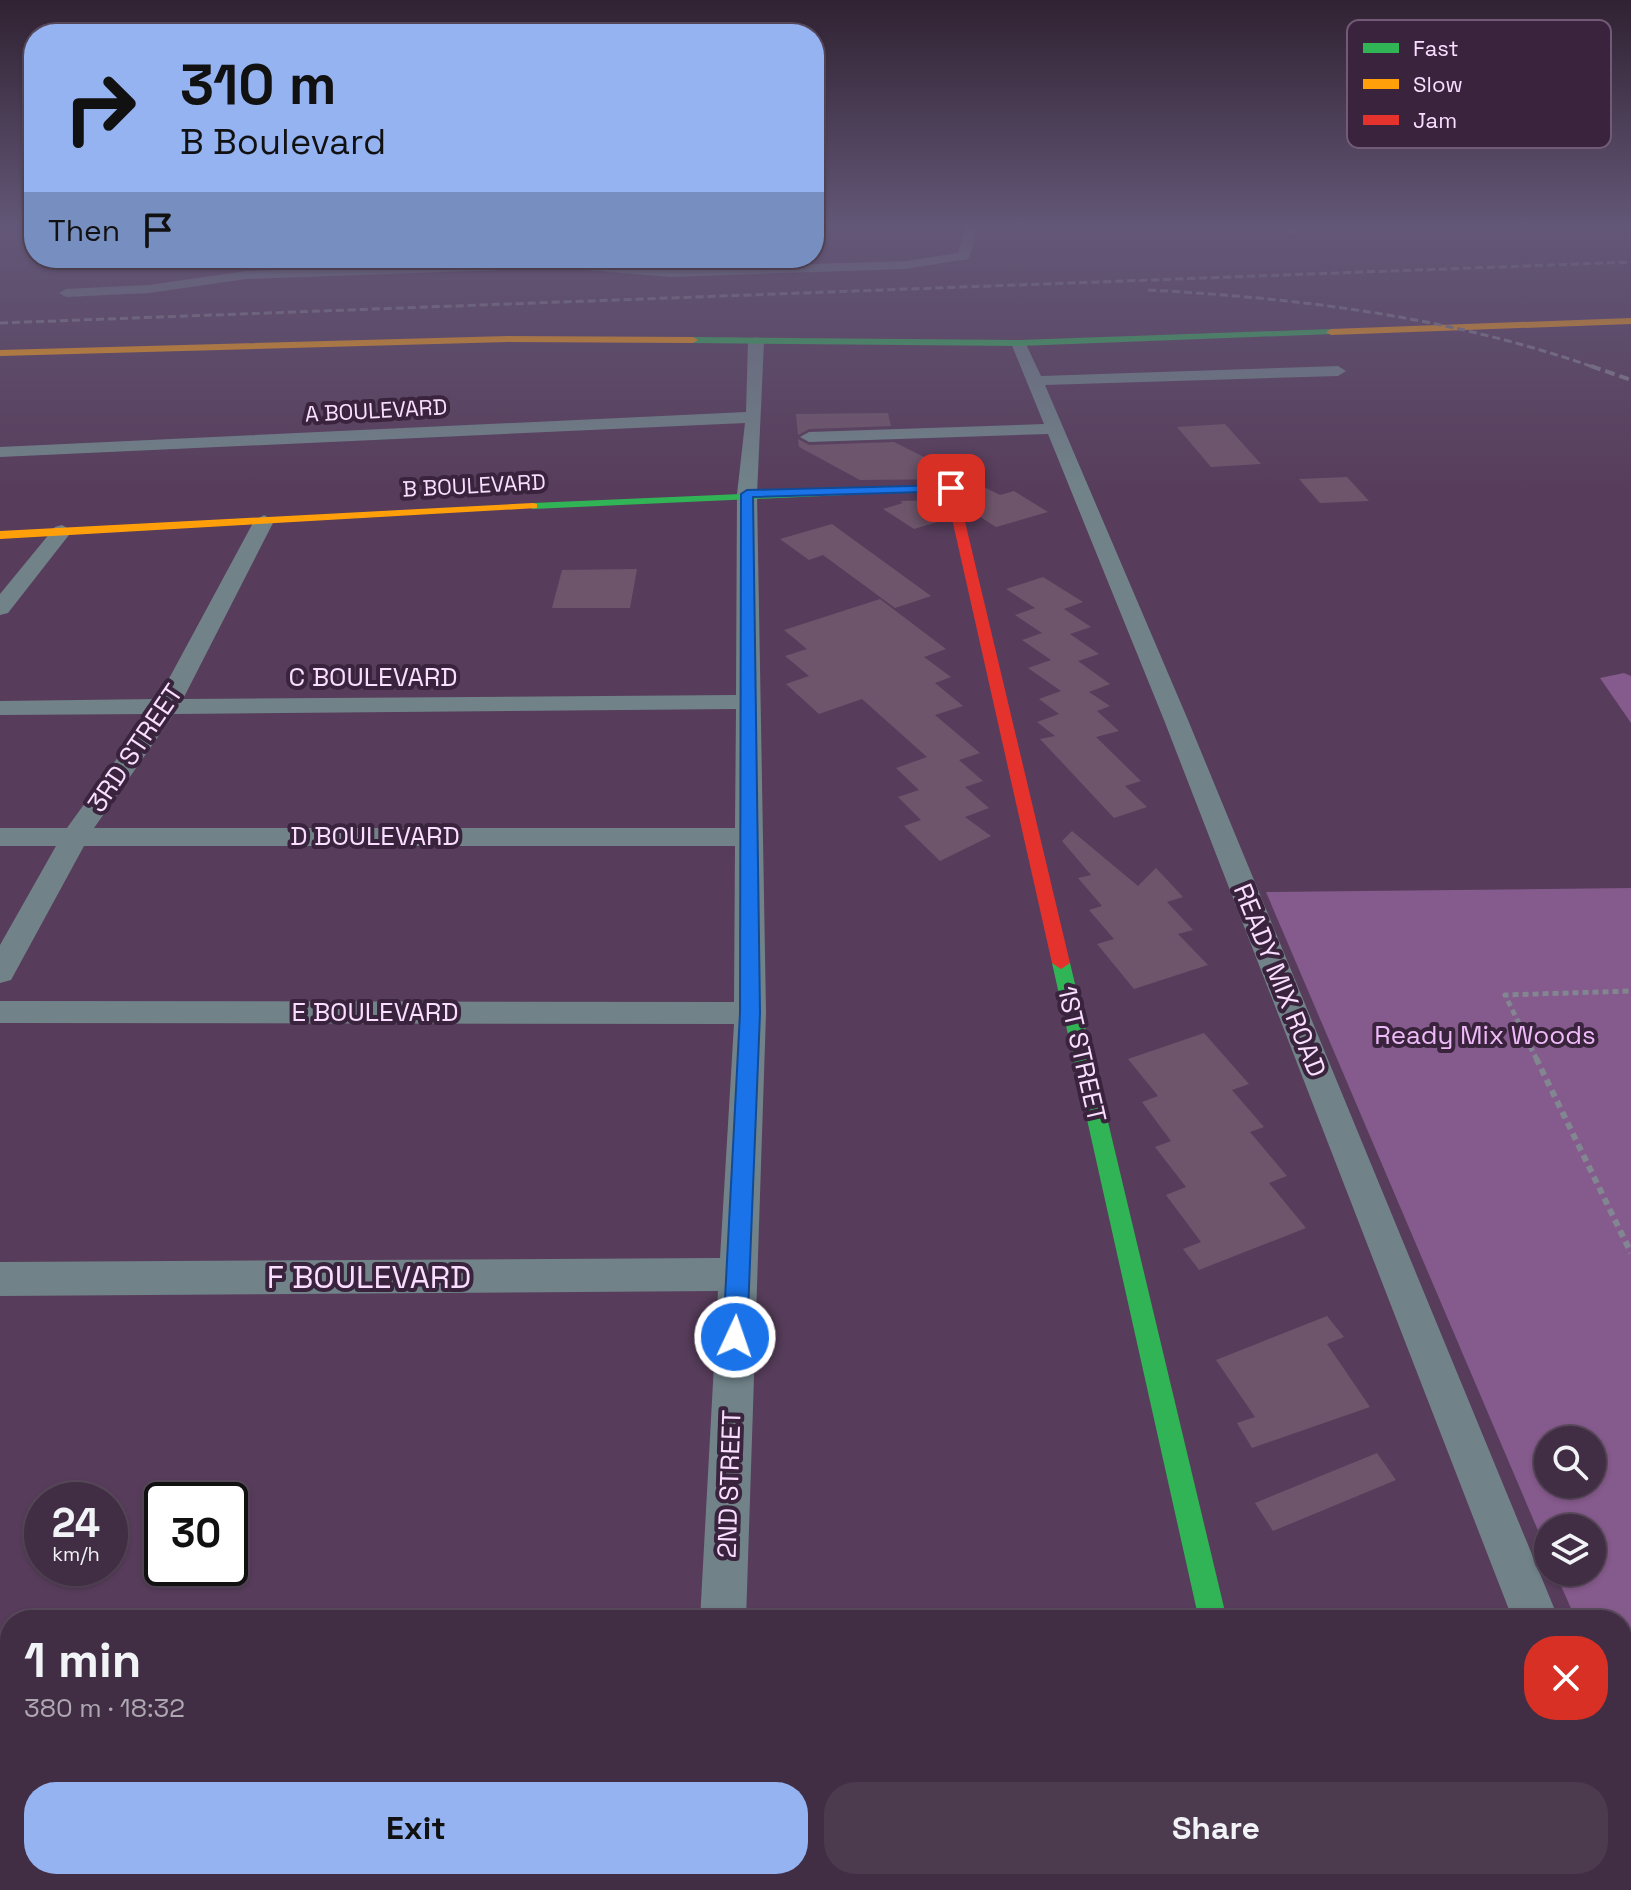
<!DOCTYPE html>
<html lang="en">
<head>
<meta charset="utf-8">
<style>
  body { margin:0; font-family:"Space Grotesk",sans-serif; background:#4c3a4f; color:#f1f3f6; height:100vh; display:flex; flex-direction:column; font-size:30px; white-space:nowrap }
  * { box-sizing:border-box; margin:0 }
  p { font-size:26px; color:#aea8b2 }
  .icon { flex:none; width:44px; height:44px; fill:none; stroke:currentColor; stroke-width:2; stroke-linecap:round; stroke-linejoin:round }
  .map { position:relative; flex:1; overflow:hidden }
  .details { position:absolute; left:0px; top:1610px; width:1632px; height:280px; display:flex; flex-direction:column; background:#412e44; border-radius:32px 32px 0 0; box-shadow:0 2px 6px #0004,0 0 0 2px #5a4a5d }
  .details>* { flex:none }
  .top-card { position:absolute; left:24px; top:24px; width:800px; height:244px; border-radius:32px; box-shadow:0 2px 6px #0004,0 0 0 2px #5a4a5d; background:#95b2f1; color:#111; overflow:hidden }
  .buttons { position:absolute; left:1534px; top:1426px; display:grid; gap:16px }
  .buttons a { display:grid; place-items:center; width:72px; height:72px; border-radius:50%; background:#412e44; box-shadow:0 2px 6px #0004,0 0 0 2px #5a4a5d; font-size:40px }
  .speed { position:absolute; left:24px; top:1482px; display:flex; gap:16px; font-size:40px; font-weight:700; text-align:center }
  .speed>* { display:grid; place-content:center; width:104px; height:104px; border-radius:50%; background:#412e44; box-shadow:0 2px 6px #0004,0 0 0 2px #5a4a5d; line-height:1 }
  .speed small { font-size:20px; font-weight:400 }
  .speed .limit { border:4px solid #111; border-radius:12px; background:#fff; color:#111 }
  .pin { position:absolute; display:grid; place-items:center; width:68px; height:68px; color:#fff; margin:-34px; border-radius:16px; box-shadow:0 4px 12px #0006 }
  .me { position:absolute; width:88px; margin:-44px; rotate:3deg; stroke-linejoin:round; filter:drop-shadow(0 0 6px #0008) }
  .turn { display:flex; align-items:center; gap:28px; height:168px; padding:0 24px; font-size:36px }
  .turn .icon { width:104px; height:104px; stroke-width:2.5 }
  .turn b { display:block; font-size:56px; line-height:68px }
  .then { display:flex; align-items:center; height:76px; padding:0 24px; background:#0003; gap:16px; font-size:30px }
  .round { display:grid; place-items:center; flex:none; width:84px; height:84px; border-radius:32px; background:#4c3a4f }
  .summary { display:flex; align-items:center; justify-content:space-between; height:136px; padding:0 24px }
  h1 { font-size:48px; font-weight:800; line-height:60px }
  .cta { display:flex; gap:16px; margin-top:auto; padding:16px 24px }
  .cta a { flex:1; height:92px; border-radius:32px; background:#95b2f1; color:#111; font-size:32px; font-weight:800; line-height:92px; text-align:center }
  .cta a+a { background:#4c3a4f; color:#f1f3f6 }
  .map>svg:first-child { display:block }
</style>
</head>
<body>
<div class="map">
<svg width="1631" height="1890" viewBox="0 0 1631 1890">
  <rect width="100%" height="100%" fill="#573d5b"/>
  <g fill="#855a8c" fill-rule="evenodd">
    <path d="M1624,673L1631,676V723L1600,678Z"/>
    <path d="M1631,888V1750L1622,1729V1620H1576L1555,1572H1592V1528H1548V1554L1266,892ZM1548,1440H1592V1484H1548Z"/>
  </g>
  <g fill="#6e556b">
    <path d="M888,413L891,426L809,429L798,435L796,414Z"/>
    <path d="M1225,424L1261,464L1211,467L1177,427Z"/>
    <path d="M798,439L809,445L894,442L1000,495L1014,491L1048,512L996,527L974,513L968,487L962,479L860,480L799,447Z"/>
    <path d="M1347,477L1369,501L1320,503L1299,479Z"/>
    <path d="M937,500L941,521L914,529L883,509L903,503L900,501Z"/>
    <path d="M832,524L931,596L895,608L823,555L809,560L780,539Z"/>
    <path d="M637,569L630,608H552L562,570Z"/>
    <path d="M1043,577L1083,602L1064,609L1091,627L1070,634L1099,654L1078,661L1110,684L1089,692L1110,706L1097,711L1119,731L1096,737L1141,781L1125,786L1147,807L1114,818L1040,739L1055,736L1037,722L1059,714L1039,699L1061,691L1028,668L1051,660L1022,640L1042,633L1015,615L1035,608L1006,589Z"/>
    <path d="M880,599L946,649L924,657L951,677L935,683L963,706L935,715L980,753L959,760L983,781L965,787L989,808L965,817L991,836L940,861L904,826L921,820L898,797L919,790L896,768L927,757L862,699L819,714L786,684L809,676L785,656L807,649L784,630Z"/>
    <path d="M1072,831L1138,886L1156,868L1183,897L1167,902L1193,930L1178,934L1208,965L1134,989L1097,944L1114,939L1089,910L1102,906L1078,878L1091,875L1062,841Z"/>
    <path d="M1204,1033L1249,1084L1232,1090L1264,1127L1250,1132L1287,1176L1269,1183L1306,1228L1199,1270L1183,1249L1201,1242L1166,1195L1186,1187L1155,1147L1171,1141L1142,1102L1158,1096L1128,1059Z"/>
    <path d="M1327,1316L1344,1337L1327,1344L1370,1407L1252,1448L1237,1423L1255,1417L1216,1360Z"/>
    <path d="M1377,1453L1396,1480L1273,1531L1255,1503Z"/>
  </g>
  <g fill="none" stroke-linecap="round" stroke-linejoin="round">
    <path stroke="#828691" stroke-width="5" stroke-dasharray="6 4" stroke-linecap="butt" d="M1537,1060L1505,995L1631,991"/>
    <path stroke="#828691" stroke-width="6" stroke-dasharray="7 5" stroke-linecap="butt" d="M1536,1058L1631,1253"/>
    <g fill="#718389" fill-rule="evenodd">
      <path d="M966,227H978L969,259L905,269L670,277L562,268L246,279L149,293L66,297L59,293L66,289L149,285L246,271L562,260L670,269L905,261L958,253Z"/>
      <path d="M1284,227H1296L1300,232L1290,235Z"/>
      <path d="M756,337L764,342L757,494L766,1013L746,1620H700L718,1291L0,1296V1262L720,1258L734,1024L0,1023V1001L734,1002L735,846H84L11,980L0,983V945L56,846H0V828H67L149,714L0,715V701L158,699L254,521L264,515L274,521L183,699L736,695L737,494L745,423L0,457V447L746,412L748,342ZM736,709L735,828H94L174,714Z"/>
      <path d="M1014,340H1024L1041,376L1338,366L1346,371L1338,376L1045,385L1188,720L1559,1620H1513L1164,720L1048,434L809,442L800,437L809,432L1044,424L1011,343Z"/>
      <path d="M62,525L72,531L8,613L0,615V594L55,527Z"/>
      <path d="M10,1661V1709L0,1710V1662Z"/>
      <path d="M1622,1808L1631,1812V1882L1622,1878Z"/>
      <rect x="702" y="1880" width="52" height="10"/>
      <path d="M1247,1880H1299L1301,1890H1249Z"/>
    </g>
    <g fill="#30b455" fill-rule="evenodd">
      <path d="M1331,329L1334,334L1019,346L693,343L688,340L693,337L1019,340Z"/>
      <path d="M929,486L935,489L933,491L533,509L527,506L533,503Z"/>
      <path d="M1061,957L1070,963L1227,1620H1199L1052,963Z"/>
    </g>
    <g fill="#ff9f0a" fill-rule="evenodd">
      <path d="M1631,318V324L1331,335L1326,332L1331,329Z"/>
      <path d="M508,336L693,337L698,340L693,343L508,342L0,356V350Z"/>
      <path d="M533,503L537,504V508L0,539V531Z"/>
    </g>
    <path fill="#e5322d" fill-rule="evenodd" d="M951,485L957,488L1070,963L1061,969L1052,963L946,492H929L923,489L929,486Z"/>
    <g stroke="#817d8c" stroke-width="3" stroke-dasharray="8 4" stroke-linecap="butt">
      <path d="M1148,290C1300,298 1452,317 1596,368"/>
      <path d="M0,323L1631,262"/>
    </g>
    <path stroke="#817d8c" stroke-width="4" stroke-dasharray="10 5" stroke-linecap="butt" d="M1591,366L1631,380"/>
  </g>
  <linearGradient id="sky" x2="0" y2="1"><stop stop-color="#302232"/><stop offset="0.46" stop-color="#635777"/><stop offset="1" stop-color="#635777" stop-opacity="0"/></linearGradient>
  <rect width="1631" height="491" fill="url(#sky)"/>
  <path fill="#1a73e8" stroke="#114b97" stroke-width="2" d="M951,485L955,491L753,497L760,1013L747,1337L743,1345L735,1348L727,1345L723,1337L740,1013L741,494L747,490Z"/>
  <g text-anchor="middle" stroke-width="8" stroke-linejoin="round" paint-order="stroke">
    <g font-size="22" fill="#fadeff" stroke="#39233d">
      <text transform="translate(376 410) rotate(-3)" y="8">A BOULEVARD</text>
      <text transform="translate(474 485) rotate(-3)" y="8">B BOULEVARD</text>
    </g>
    <g font-size="26" fill="#fadeff" stroke="#39233d">
      <text x="373" y="686">C BOULEVARD</text>
      <text transform="translate(135 748) rotate(-56)" y="9">3RD STREET</text>
      <text x="375" y="845">D BOULEVARD</text>
      <text transform="translate(1280 980) rotate(68)" y="9">READY MIX ROAD</text>
      <text x="375" y="1021">E BOULEVARD</text>
      <text transform="translate(1082 1054) rotate(77)" y="9">1ST STREET</text>
      <text transform="translate(729 1484) rotate(-88)" y="9">2ND STREET</text>
    </g>
    <g font-size="26" fill="#efbaf8" stroke="#39233d">
      <text x="1485" y="1044">Ready Mix Woods</text>
    </g>
    <g font-size="32" fill="#fadeff" stroke="#39233d">
      <text x="369" y="1288">F BOULEVARD</text>
    </g>
  </g>
  <rect x="1347" y="20" width="264" height="128" rx="12" fill="#39233d" stroke="#735b77" stroke-width="2"/>
  <rect x="1363" y="43" width="36" height="10" fill="#30b455"/>
  <rect x="1363" y="79" width="36" height="10" fill="#ff9f0a"/>
  <rect x="1363" y="115" width="36" height="10" fill="#e5322d"/>
  <g font-size="22" fill="#fadeff">
    <text x="1413" y="56">Fast</text>
    <text x="1413" y="92">Slow</text>
    <text x="1413" y="128">Jam</text>
  </g>
</svg>
<div class="buttons">
<a><svg class="icon" aria-label="search" viewBox="0 0 24 24"><circle cx="10" cy="10" r="6"/><path d="M15 15l6 6"/></svg></a>
<a><svg class="icon" aria-label="layers" viewBox="0 0 24 24"><path d="M12 4l9 5-9 5-9-5zM3 14l9 5 9-5"/></svg></a>
</div>
<div class="speed"><div>24<small>km/h</small></div><div class="limit">30</div></div>
<div class="pin" style="left:951px;top:488px;background:#d93025"><svg class="icon" aria-label="arrive" viewBox="0 0 24 24"><path d="M6 21V4h12l-3 4 3 4H6"/></svg></div>
<svg class="me" style="left:735px;top:1337px" viewBox="-20 -20 40 40"><circle r="17" fill="#1a73e8" stroke="#fff" stroke-width="3"/><path d="M0-11L8 9 0 5-8 9z" fill="#fff"/></svg>
<div class="top-card">
<div class="turn"><svg class="icon" aria-label="right" viewBox="0 0 24 24"><path d="M7 20v-9h11M14 6l5 5-5 5"/></svg><div><b>310 m</b>B Boulevard</div></div>
<div class="then">Then<svg class="icon" aria-label="arrive" viewBox="0 0 24 24"><path d="M6 21V4h12l-3 4 3 4H6"/></svg></div>
</div>
<section class="details">
<div class="summary"><div><h1>1 min</h1><p>380 m · 18:32</p></div><a class="round" style="background:#d93025;color:#fff"><svg class="icon" aria-label="close" viewBox="0 0 24 24"><path d="M6 6l12 12M18 6L6 18"/></svg></a></div>
<div class="cta"><a>Exit</a><a>Share</a></div>
</section>
</div>
</body>
</html>
